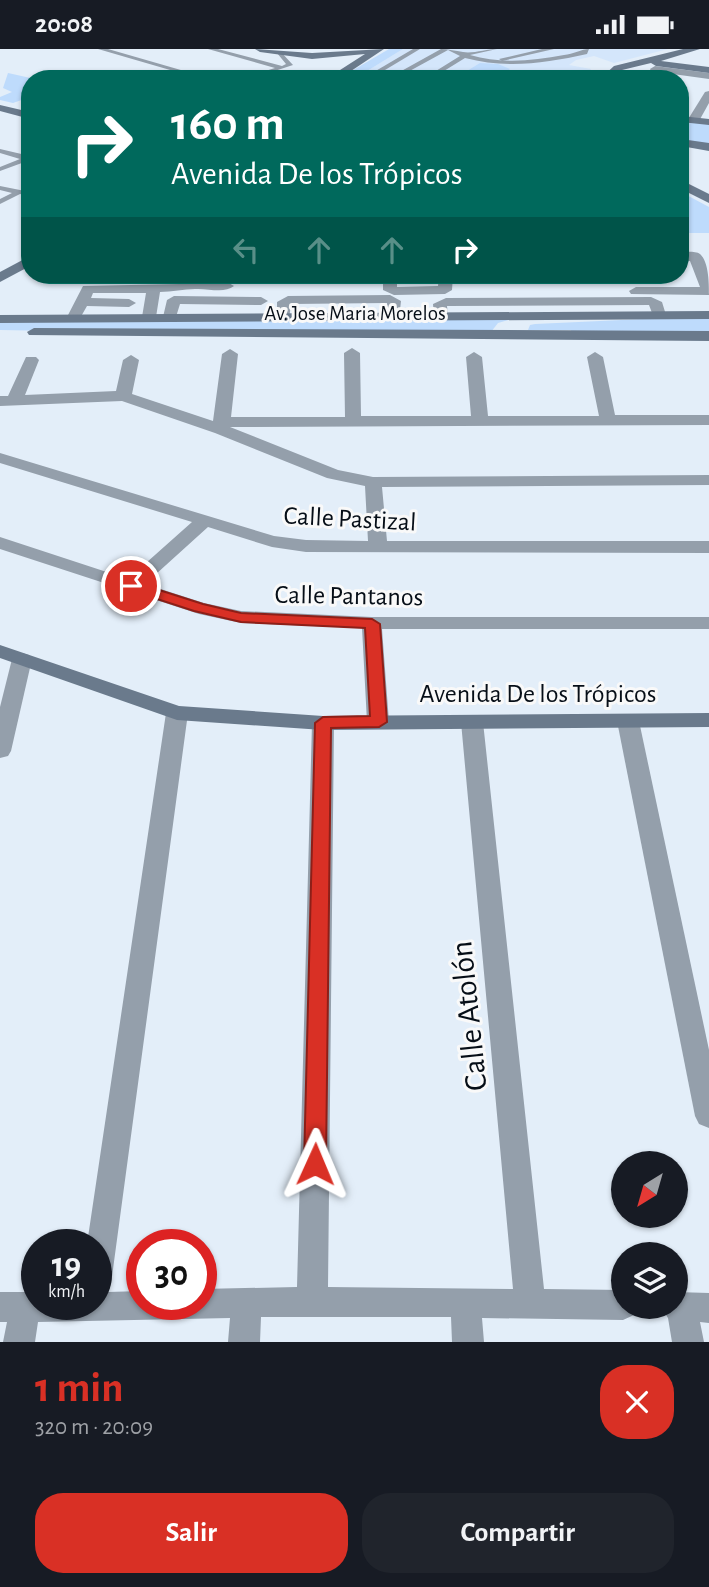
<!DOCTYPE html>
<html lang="es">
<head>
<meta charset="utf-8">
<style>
  body { margin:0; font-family:"Alegreya Sans",sans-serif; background:#20242c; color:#f1f3f6; height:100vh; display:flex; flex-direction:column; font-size:26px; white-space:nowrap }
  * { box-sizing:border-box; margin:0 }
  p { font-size:23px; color:#9ea1a6 }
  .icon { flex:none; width:38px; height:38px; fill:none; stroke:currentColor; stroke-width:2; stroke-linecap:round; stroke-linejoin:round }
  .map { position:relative; height:1293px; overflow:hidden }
  .drawer { display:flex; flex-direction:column; background:#171b24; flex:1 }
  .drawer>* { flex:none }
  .hud { position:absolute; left:21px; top:21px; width:668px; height:214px; border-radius:28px; box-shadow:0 2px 5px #0004; background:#00695c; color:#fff; overflow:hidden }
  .needle { width:46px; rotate:217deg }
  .fabs { position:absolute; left:611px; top:1102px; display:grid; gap:14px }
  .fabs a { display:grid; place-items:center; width:77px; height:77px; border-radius:50%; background:#171b24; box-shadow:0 2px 5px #0004; font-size:35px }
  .speed { position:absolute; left:21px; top:1180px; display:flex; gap:14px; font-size:35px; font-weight:700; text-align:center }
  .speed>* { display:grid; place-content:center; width:91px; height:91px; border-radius:50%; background:#171b24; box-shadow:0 2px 5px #0004; line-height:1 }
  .speed small { font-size:18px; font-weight:400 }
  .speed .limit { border:10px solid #d22; background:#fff; color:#111 }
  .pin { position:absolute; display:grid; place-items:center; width:60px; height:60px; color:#fff; margin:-30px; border:4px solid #fff; border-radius:50%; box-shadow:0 2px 7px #0007 }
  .me { position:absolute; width:77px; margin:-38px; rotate:1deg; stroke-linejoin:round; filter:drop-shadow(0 0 5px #0008) }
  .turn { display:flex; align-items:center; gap:24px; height:147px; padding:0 35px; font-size:32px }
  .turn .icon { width:91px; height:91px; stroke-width:2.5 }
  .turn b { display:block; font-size:49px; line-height:60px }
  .lanes { display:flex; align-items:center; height:66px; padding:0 35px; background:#0003; justify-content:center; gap:35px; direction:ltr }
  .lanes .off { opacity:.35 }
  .round { display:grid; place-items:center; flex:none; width:74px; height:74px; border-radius:28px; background:#20242c }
  .summary { display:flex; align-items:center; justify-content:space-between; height:119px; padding:0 35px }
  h1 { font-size:42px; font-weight:700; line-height:52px; color:#d93025 }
  .cta { display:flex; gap:14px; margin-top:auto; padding:14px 35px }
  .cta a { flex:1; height:80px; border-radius:28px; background:#d93025; color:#fff; font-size:28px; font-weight:700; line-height:80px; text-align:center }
  .cta a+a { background:#20242c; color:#f1f3f6 }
  .status { display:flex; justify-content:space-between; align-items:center; height:49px; padding:0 35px; background:#171b24; direction:ltr }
  .status svg { height:19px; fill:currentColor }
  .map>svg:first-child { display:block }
</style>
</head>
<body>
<div class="status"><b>20:08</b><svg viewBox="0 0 49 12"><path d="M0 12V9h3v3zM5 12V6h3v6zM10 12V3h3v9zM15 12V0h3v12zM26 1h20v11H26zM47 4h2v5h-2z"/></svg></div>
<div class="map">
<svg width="709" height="1293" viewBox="0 0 709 1293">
  <rect width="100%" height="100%" fill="#e3eef9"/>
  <path fill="#d4e6fb" d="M403,0H668L614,14L594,7L576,11L569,16L591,20L586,30H354Z"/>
  <g fill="#bedbfc">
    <path d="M389,0H403L354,30H338Z"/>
    <path d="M480,14L498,15L510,20L496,30H454Z"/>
    <path d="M8,24L35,30H30V48L13,54L0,51V48L12,43L3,39Z"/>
    <path d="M681,71L709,74V97L681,94Z"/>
    <path d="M681,143L709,158V184H681Z"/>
    <path d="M709,267V283L572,284L571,281H528L530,276L535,275Z"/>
    <path d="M518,268L498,274L491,283L163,284L0,281V273Z"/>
  </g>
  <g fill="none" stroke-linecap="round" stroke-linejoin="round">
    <g fill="#949fab" fill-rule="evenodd">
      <path d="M98,0H108L212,30H201Z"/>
      <path d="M208,0H218L282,17L286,15L277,4L280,2L293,16L250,30H239L275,19Z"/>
      <path d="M413,0H420L370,30H362Z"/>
      <path d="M441,0C449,0 455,2 463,3C472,5 487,0 497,0L470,6C501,15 532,12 564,6C573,5 582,0 589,0L587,5C546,14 507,20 465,9L431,30H423L460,7L448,1L395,30H387Z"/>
      <path d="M542,0H554L502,12L499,10Z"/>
      <path d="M0,100L30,107V111L0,122V118L20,110L0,104Z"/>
      <path d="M0,137L30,143V147L20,145L0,155V150L12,144L0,141Z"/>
    </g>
    <g fill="#949fab" fill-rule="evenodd">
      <path d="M655,17L709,24V30L651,22L650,20Z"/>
      <path d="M709,42V54L699,72L689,74L687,72L705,43Z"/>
      <path d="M681,203C686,203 696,202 700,205C709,213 709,235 709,246L631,245L629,242L636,238H700L690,212L681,211Z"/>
      <path d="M182,226H196L195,231L227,233L234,237C224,245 208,239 195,240C184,240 172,243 160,243L156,268L149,272L142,268L146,244H93L91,249L129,250L136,254L129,258L87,257L79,271H69L67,268L83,237L179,235Z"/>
      <path d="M383,226H397V238L438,237L439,226H453L452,241L445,245L394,246L383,241Z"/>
      <path d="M390,246L401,252L399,270H389L387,254L291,255L289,270L284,271L277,267V253L288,247Z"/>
      <path d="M174,247L261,248L268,252L261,256L180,255L175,271H165L163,268L167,251Z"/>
      <path d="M651,248L662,253L666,266L664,269H654L649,256L447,257L448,267L441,271L434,267L433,255L446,249Z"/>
      <path d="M352,299L360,304L361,367H471L466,308L474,303L482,308L488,367H599L587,308L595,303L603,308L615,366H709V376L230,378L338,421L373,428L709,426V436L382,438L387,492H709V504L306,503L272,498L208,478L145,535L204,554L241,562L372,568H709V580H382L389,673L386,678H370L367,673L362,579L241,574L199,565L0,500V488L128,530L192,473L0,414V404L274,487L306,491L368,492L365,437L327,429L215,384L122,352L0,357V347H8L26,308H36L39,311L25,346L116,342L123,311L131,306L139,311L132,345L213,372L222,305L230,300L238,305L231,368H345L344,304Z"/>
      <path d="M22,604L29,606L32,610L11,702L8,707L0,709V658L12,610L15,606Z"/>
      <path d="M177,657L185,659L188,664L111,1235L108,1243L142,1242V1255H201V1240L297,1238L312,674L315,669H331L334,674L328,1238L513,1240L461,673L464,668H480L483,673L544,1240L623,1241V1258H638L634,1266L623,1271L482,1269L484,1293H452L451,1268H261L260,1293H228L230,1269L38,1273L35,1293H3L7,1273H0V1243H37V1255H96V1195H87L166,664L169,659Z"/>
      <path d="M628,665L636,667L639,672L709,1001V1079L699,1075L695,1067L617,672L620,667Z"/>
      <path d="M676,1243L709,1244V1274L700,1273L704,1293H672L668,1269L661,1258H676Z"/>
    </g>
    <g fill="#6a7a8c" fill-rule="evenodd">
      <path d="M255,0L312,4L384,0L339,30H326L365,5L312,10L260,3Z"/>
      <path d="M683,0H700L661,12L709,18V24L656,17L651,14L622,21L612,30H600L614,17Z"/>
      <path d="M0,56L30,63V70L0,62Z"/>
      <path d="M681,67L709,70V76L681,73Z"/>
      <path d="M681,90L709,94V102L681,97Z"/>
      <path d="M681,131L709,145V154L681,140Z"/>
      <path d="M30,207V217L0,233V223Z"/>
      <path d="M709,262V270L0,274V266Z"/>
      <path d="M34,279L709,282V292L29,286L27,283Z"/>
      <path d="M0,596L179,657L323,667L709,664V678L323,681L177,671L0,609Z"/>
    </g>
  </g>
  <path fill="#d93025" stroke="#8d1f18" stroke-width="2" d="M131,532L203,555L241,564L372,570L380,575L387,673L379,678L331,679L326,1115L323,1121L315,1124L307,1121L304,1115L315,674L323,668L370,667L365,579L241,573L194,562L126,540L124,537Z"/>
  <g text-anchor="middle" stroke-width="6" stroke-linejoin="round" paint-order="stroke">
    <g font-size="21" fill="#060e17" stroke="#f9f9f9">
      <text x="355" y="271">Av. Jose Maria Morelos</text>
    </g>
    <g font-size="26" fill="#060e17" stroke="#f9f9f9">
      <text transform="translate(350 469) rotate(3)" y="9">Calle Pastizal</text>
      <text transform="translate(349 546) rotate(1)" y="9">Calle Pantanos</text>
      <text x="538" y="653">Avenida De los Trópicos</text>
    </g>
    <g font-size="32" fill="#060e17" stroke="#f9f9f9">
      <text transform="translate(468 967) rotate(-96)" y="11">Calle Atolón</text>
    </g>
  </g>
</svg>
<div class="fabs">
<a><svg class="needle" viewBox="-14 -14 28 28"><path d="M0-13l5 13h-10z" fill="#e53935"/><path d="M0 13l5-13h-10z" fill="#9ea1a6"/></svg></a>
<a><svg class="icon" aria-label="layers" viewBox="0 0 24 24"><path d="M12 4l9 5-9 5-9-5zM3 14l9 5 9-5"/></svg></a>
</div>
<div class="speed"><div>19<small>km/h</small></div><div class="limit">30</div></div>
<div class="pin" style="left:131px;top:537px;background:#d93025"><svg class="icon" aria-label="arrive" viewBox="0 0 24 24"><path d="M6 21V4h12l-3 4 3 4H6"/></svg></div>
<svg class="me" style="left:315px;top:1115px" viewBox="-20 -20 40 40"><path d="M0-17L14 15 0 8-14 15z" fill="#d93025" stroke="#fff" stroke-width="4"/></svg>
<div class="hud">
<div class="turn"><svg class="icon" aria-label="right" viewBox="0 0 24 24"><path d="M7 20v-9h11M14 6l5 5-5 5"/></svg><div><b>160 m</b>Avenida De los Trópicos</div></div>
<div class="lanes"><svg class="icon off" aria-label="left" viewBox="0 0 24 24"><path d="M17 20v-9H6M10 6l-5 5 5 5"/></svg><svg class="icon off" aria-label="ahead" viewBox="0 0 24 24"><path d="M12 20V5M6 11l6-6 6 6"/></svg><svg class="icon off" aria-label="ahead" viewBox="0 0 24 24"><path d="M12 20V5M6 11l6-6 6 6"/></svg><svg class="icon" aria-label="right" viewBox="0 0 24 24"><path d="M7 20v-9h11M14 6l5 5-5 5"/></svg></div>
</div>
</div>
<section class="drawer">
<div class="summary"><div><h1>1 min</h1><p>320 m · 20:09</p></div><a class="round" style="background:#d93025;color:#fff"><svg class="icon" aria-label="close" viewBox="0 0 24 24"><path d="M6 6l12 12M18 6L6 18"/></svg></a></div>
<div class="cta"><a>Salir</a><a>Compartir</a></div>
</section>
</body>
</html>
